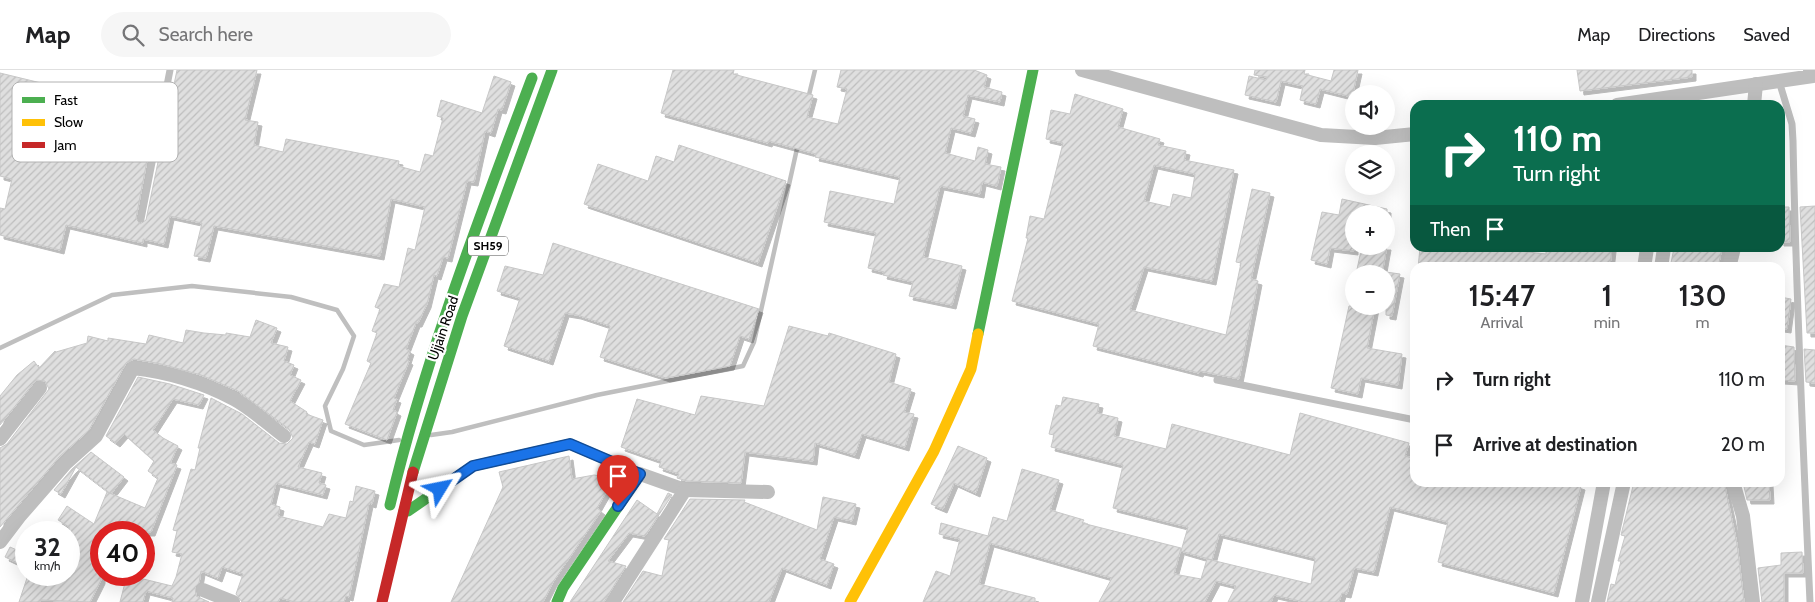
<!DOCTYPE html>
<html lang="en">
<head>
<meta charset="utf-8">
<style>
  body { margin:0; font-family:Cabin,sans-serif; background:#f6f6f6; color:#202124; height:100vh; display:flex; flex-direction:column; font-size:19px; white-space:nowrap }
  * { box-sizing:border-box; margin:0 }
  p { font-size:16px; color:#757577 }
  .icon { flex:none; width:28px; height:28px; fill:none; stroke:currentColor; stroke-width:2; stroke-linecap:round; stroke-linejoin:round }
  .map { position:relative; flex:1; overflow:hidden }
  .side { position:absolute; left:1410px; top:192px; width:375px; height:225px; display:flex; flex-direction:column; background:#fff; border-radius:15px; box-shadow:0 5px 20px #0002 }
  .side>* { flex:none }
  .banner { position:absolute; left:1410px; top:30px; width:375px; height:152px; border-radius:15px; box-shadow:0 5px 20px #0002; background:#0b6e4f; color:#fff; overflow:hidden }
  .fabs { position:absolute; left:1345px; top:15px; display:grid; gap:10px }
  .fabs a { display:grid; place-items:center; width:50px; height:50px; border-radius:50%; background:#fff; box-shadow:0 5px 20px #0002; font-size:25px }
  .speed { position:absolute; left:15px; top:451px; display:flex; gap:10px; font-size:25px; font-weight:700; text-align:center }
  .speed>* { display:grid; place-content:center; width:65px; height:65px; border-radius:50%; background:#fff; box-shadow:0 5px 20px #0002; line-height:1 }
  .speed small { font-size:12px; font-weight:400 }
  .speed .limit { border:8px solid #d22; background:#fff; color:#111 }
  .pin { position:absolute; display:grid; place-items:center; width:42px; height:42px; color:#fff; margin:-51px -21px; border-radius:50% 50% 50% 0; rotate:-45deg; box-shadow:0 0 5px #0007 }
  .pin .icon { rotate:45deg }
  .me { position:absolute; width:55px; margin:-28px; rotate:55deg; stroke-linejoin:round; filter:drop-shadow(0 0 4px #0008) }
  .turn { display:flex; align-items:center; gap:18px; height:105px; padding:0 20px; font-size:22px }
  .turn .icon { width:65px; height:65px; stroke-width:2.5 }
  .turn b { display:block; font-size:35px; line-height:42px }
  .then { display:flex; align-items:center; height:48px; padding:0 20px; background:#0003; gap:10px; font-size:19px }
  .eta { display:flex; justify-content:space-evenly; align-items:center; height:85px; text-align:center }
  .eta b { font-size:30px; font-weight:600; line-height:35px }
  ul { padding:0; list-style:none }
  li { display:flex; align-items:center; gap:15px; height:65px; padding:0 20px }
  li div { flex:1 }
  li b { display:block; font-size:19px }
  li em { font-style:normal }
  header { display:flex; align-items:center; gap:30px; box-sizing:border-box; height:70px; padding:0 25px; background:#fff; border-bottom:1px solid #e0e0e0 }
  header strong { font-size:24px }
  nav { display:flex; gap:28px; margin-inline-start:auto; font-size:18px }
  .search { width:350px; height:45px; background:#f6f6f6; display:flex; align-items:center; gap:12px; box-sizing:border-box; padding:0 18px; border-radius:28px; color:#757577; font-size:19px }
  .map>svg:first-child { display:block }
</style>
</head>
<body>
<header>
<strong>Map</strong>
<div class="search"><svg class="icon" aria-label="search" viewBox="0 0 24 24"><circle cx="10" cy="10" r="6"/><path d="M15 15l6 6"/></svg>Search here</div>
<nav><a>Map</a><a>Directions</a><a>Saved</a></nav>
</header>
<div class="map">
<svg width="1815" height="532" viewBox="0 0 1815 532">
  <defs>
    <pattern id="building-hatch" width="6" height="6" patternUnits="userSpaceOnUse" patternTransform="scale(1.25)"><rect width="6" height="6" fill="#dfdfdf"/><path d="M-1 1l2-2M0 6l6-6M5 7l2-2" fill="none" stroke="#bebebe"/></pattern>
    <filter id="shadow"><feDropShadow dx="4" dy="4" stdDeviation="0" flood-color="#0004"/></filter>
  </defs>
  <rect width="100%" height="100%" fill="#fff"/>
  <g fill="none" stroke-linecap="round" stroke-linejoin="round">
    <g stroke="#bfbfbf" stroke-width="4.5">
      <path d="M808,29L815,0"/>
      <path d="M0,278L112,225L192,216L291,227L337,240L354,266L343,299L325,336L331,361L364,375L399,370"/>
      <path d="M431,365L452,362L597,325L743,296L754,272L798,74"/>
    </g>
  </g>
  <g fill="url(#building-hatch)" stroke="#c7c7c7" fill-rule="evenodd" filter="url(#shadow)">
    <path d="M177,0H257L245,50L258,52L254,75L283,82L286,69L399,91L398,96L420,102L425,84L433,86L443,48L437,46L441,30L482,43L494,6L511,12L502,40L498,39L491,63L485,61L474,112L467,111L448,188L443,187L437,206L434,205L427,234L418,253H416L406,279L410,281L407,290L409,291L394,328L397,329L393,340L397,342L387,370L345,354L371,293L367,291L377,263L372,261L380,239L375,237L384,214L399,217L408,178L415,180L425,137L391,129L380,186L214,156L206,188L194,186L202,153L170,146L164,174L143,169V173L66,155L60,180L0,165V138L5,139L12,109L0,106V3L107,29L109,19L159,28L136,148L140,154L146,150Z"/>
    <path d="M673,0H734L733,4L813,25L807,47L838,54L847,19L837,17L841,0H974L987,5L984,17L1002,22L1000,32L968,25L963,46L975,49L971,63L951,58L945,83L975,91L978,77L988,80L985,94L1001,97L997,116L982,112L980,124L940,116L923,187L962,196L952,235L909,226L913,212L883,205L884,202L868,198L876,163L824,152L830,121L894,134L900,107L815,87L816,84L769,71L768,73L661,43Z"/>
    <path d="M1255,0H1305L1304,4L1331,11L1334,0H1358L1352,27L1320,19L1316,34L1300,30L1303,16L1281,11L1276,32L1245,25L1249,6L1266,10L1267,7L1254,5Z"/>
    <path d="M1577,0H1692V7L1580,21Z"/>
    <path d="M1075,24L1123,39L1118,57L1160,69L1158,75L1186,81L1184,90L1234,100L1212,211L1144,197L1130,240L1226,265L1241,193L1236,192L1252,119L1270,123L1251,209L1258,211L1239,309L1200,301L1199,303L1093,276L1099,254L1012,231L1028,168H1026L1030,146L1044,149L1063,73L1046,69L1051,40L1070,44ZM1154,95L1195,104L1191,128L1173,124L1170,137L1144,131Z"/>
    <path d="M679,75L786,111L758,193L584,134L598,94L648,111L656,86L674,92Z"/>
    <path d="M1342,129L1387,139V144H1354V181L1330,178L1327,194L1311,190L1322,142L1339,145Z"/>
    <path d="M1815,136V263H1807L1800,137Z"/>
    <path d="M1780,137H1789L1790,172H1780Z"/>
    <path d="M553,173L759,239L749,269L740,266L730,296L666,308L600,287L610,256L577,245L565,243L549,291L504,276L520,228L497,221L505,196L543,205Z"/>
    <path d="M1362,176H1387L1382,204H1356Z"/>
    <path d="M1420,178H1519V181L1546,184V178H1612L1610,196L1578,193L1577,198H1418Z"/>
    <path d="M1674,178H1722L1718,198H1670Z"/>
    <path d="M1386,202L1400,204L1392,246L1386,245Z"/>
    <path d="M1780,227L1791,229L1787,259L1780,258Z"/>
    <path d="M1349,236H1375L1367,278L1402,284L1398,315L1361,308L1358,324L1331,318Z"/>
    <path d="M256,250L277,258L271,273L288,277L284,291L294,295L290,305L301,310L290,331L307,342L306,344L323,350L315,374L309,372L298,397L322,403L319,413L326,415L323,425L276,413L271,434L280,437L278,446L323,457L329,444L346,448L350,431L353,432L356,416L375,421L372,434L369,433L349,527L346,526L344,532H295L280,528L278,532H242L236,524L243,504L222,497L218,508L201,501L199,513L195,517L196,526L209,532H172L173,528L146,521L143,532H120L127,505L172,516L176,507L182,484L172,482L177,461L173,460L191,399L195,400L200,378H198L211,328L242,344L279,373L287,374L293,368L289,359L238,321L201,305L161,294L134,289L126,293L89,360L59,387L0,457V378L7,374L49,319L45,311L36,310L0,355V326L17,305L34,291L39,298L55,281L56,282L87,273L88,266L108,271V268L146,274L149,265L183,273L186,260L204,263L226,265V263L250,267Z"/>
    <path d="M789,256L828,266L829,263L896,284L889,312L911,319L904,342L914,344L905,377L862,364L855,385L815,373L813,391L745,382L741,413L687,411L677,408L679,404L659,397L661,391L621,377L637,329L695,345L701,326L764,336Z"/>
    <path d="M1780,275L1794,277L1795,311L1780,310Z"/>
    <path d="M1804,279L1815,280V313L1806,312Z"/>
    <path d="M138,307L170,314L204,325L199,335L173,329L153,360L163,368L178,376L170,393L177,395L151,462H101V510L90,532L41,530L40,532H19L28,505H69V457L58,450L67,436L94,454L107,422L145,438L158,408L148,401L154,391L124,364L116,373L106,366Z"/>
    <path d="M1063,327L1099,334L1097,343L1118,348L1114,366L1166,379L1172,354L1290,385L1300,343L1409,373L1405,386L1415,389V412H1569L1581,416L1554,523L1438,492L1448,452L1390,437L1374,502L1354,498L1347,524L1342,523L1339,532H1304L1274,525L1271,532H1228L1236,516L1216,511L1205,532H1099L1112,508L990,473L979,514L1035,528V532H923L936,501L950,506L960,469L939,464L941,453L988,466L993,447L1007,451L1022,399L1059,410L1050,440L1084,450L1082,453L1181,478L1174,504L1201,509L1207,489L1311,514L1315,488L1219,464L1212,490L1181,481L1188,457L1113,438L1123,395L1051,377L1054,365L1049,364L1056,335L1061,336Z"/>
    <path d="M958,376L987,388L976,423L954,413L943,439L931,434Z"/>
    <path d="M91,382L124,407L111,424L76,397L61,424L54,420L72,399Z"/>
    <path d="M569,386L572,409L594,405L614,408L597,438L601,441L553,512L543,532H451L503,417L499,402Z"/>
    <path d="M1634,412H1724L1737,474L1744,532H1607L1611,514L1615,515L1621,491H1618L1625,466L1621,465Z"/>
    <path d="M1743,412H1769L1770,430H1747Z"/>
    <path d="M668,423L672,425L645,466L629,463L608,491L626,496L604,532H570L637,430L657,444Z"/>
    <path d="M823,427L856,434L852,451L834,447L820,489L834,494L827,515L782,498L769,532H623L643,501L662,506L669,470L664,469L690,429L745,430L744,432L817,460Z"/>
    <path d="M10,477L26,484V497L5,487Z"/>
    <path d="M1802,482L1803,503H1784V532H1762L1758,498L1781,495V483Z"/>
  </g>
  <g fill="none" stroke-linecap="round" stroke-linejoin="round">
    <g stroke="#bebebe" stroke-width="7">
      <path d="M1779,11L1792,54L1793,71C1796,225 1803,378 1810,532"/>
      <path d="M141,149L170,0"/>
      <path d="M1217,310L1415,350"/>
    </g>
    <g stroke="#bebebe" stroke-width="14">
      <path d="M1082,0L1321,65L1375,68L1415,64"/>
      <path d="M1617,35L1813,6L1810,0"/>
      <path d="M1754,35L1756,14"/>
      <path d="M1644,198L1647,178"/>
      <path d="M1661,198L1664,178"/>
      <path d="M1729,198L1734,178"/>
      <path d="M0,369L40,318"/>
      <path d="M640,404L685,420L768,422"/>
      <path d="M1733,412L1743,446L1753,532"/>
      <path d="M0,472L19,447L66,393L96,366L133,298C169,302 202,312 234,329C251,338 268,354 284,366"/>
      <path d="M203,520L233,532"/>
      <path d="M613,532L685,420"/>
      <path d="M1582,532L1604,412"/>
      <path d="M1598,532L1624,412"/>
    </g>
    <g stroke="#4caf50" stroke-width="11">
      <path d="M978,264L1033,0"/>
      <path d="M413,402L462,246L552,0"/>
      <path d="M390,435C425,288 479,149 532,8"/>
      <path d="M404,441H408L473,396L570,374L640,404L563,518L557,532"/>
    </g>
    <path stroke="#ffc107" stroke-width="11" d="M850,532L934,381L971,299L978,264"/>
    <path stroke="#c62828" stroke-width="11" d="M382,532L413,402"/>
  </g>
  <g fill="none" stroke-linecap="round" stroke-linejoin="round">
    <g stroke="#114b97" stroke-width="12">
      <path id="route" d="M440,419L473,396L570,374L640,404L618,436"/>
    </g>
    <use href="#route" stroke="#1a73e8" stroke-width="9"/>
  </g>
  <g text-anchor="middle" stroke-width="4.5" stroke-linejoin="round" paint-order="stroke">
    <rect fill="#fff" stroke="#4c4c4c" stroke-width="1" x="468" y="166.5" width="40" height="19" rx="4"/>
    <g font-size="12" font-weight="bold" fill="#000">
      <text x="488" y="180">SH59</text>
    </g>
    <g font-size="14" fill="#000" stroke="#fff">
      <text transform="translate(443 258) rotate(-71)" y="5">Ujjain Road</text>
    </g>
  </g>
  <rect x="12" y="12" width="166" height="80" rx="8" fill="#fff" stroke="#b2b2b2" stroke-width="1"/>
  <rect x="22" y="27" width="23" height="6" fill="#4caf50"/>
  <rect x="22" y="49" width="23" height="7" fill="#ffc107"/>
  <rect x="22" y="72" width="23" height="6" fill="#c62828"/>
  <g font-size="14" fill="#000">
    <text x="54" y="35">Fast</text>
    <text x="54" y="57">Slow</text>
    <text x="54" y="80">Jam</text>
  </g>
</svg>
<div class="fabs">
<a><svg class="icon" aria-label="sound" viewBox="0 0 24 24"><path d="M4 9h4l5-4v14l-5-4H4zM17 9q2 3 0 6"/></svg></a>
<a><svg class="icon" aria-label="layers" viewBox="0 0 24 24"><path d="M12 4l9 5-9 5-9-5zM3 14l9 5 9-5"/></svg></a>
<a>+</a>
<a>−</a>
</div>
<div class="speed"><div>32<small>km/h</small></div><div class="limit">40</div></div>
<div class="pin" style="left:618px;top:436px;background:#d93025"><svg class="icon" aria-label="arrive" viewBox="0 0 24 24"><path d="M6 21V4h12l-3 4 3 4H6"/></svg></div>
<svg class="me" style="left:440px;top:419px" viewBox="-20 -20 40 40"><path d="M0-17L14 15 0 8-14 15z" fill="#1a73e8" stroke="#fff" stroke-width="4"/></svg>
<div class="banner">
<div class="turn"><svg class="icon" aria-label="right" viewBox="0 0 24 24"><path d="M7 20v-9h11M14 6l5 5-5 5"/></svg><div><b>110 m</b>Turn right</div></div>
<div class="then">Then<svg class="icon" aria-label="arrive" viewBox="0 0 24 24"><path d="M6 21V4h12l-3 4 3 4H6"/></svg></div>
</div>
<section class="side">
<div class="eta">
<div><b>15:47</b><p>Arrival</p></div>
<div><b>1</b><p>min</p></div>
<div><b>130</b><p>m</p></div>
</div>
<ul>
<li><svg class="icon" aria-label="right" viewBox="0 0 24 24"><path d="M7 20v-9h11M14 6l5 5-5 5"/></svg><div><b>Turn right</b></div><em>110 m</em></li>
<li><svg class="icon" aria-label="arrive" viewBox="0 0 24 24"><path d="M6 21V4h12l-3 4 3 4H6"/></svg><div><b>Arrive at destination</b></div><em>20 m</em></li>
</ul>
</section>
</div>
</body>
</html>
